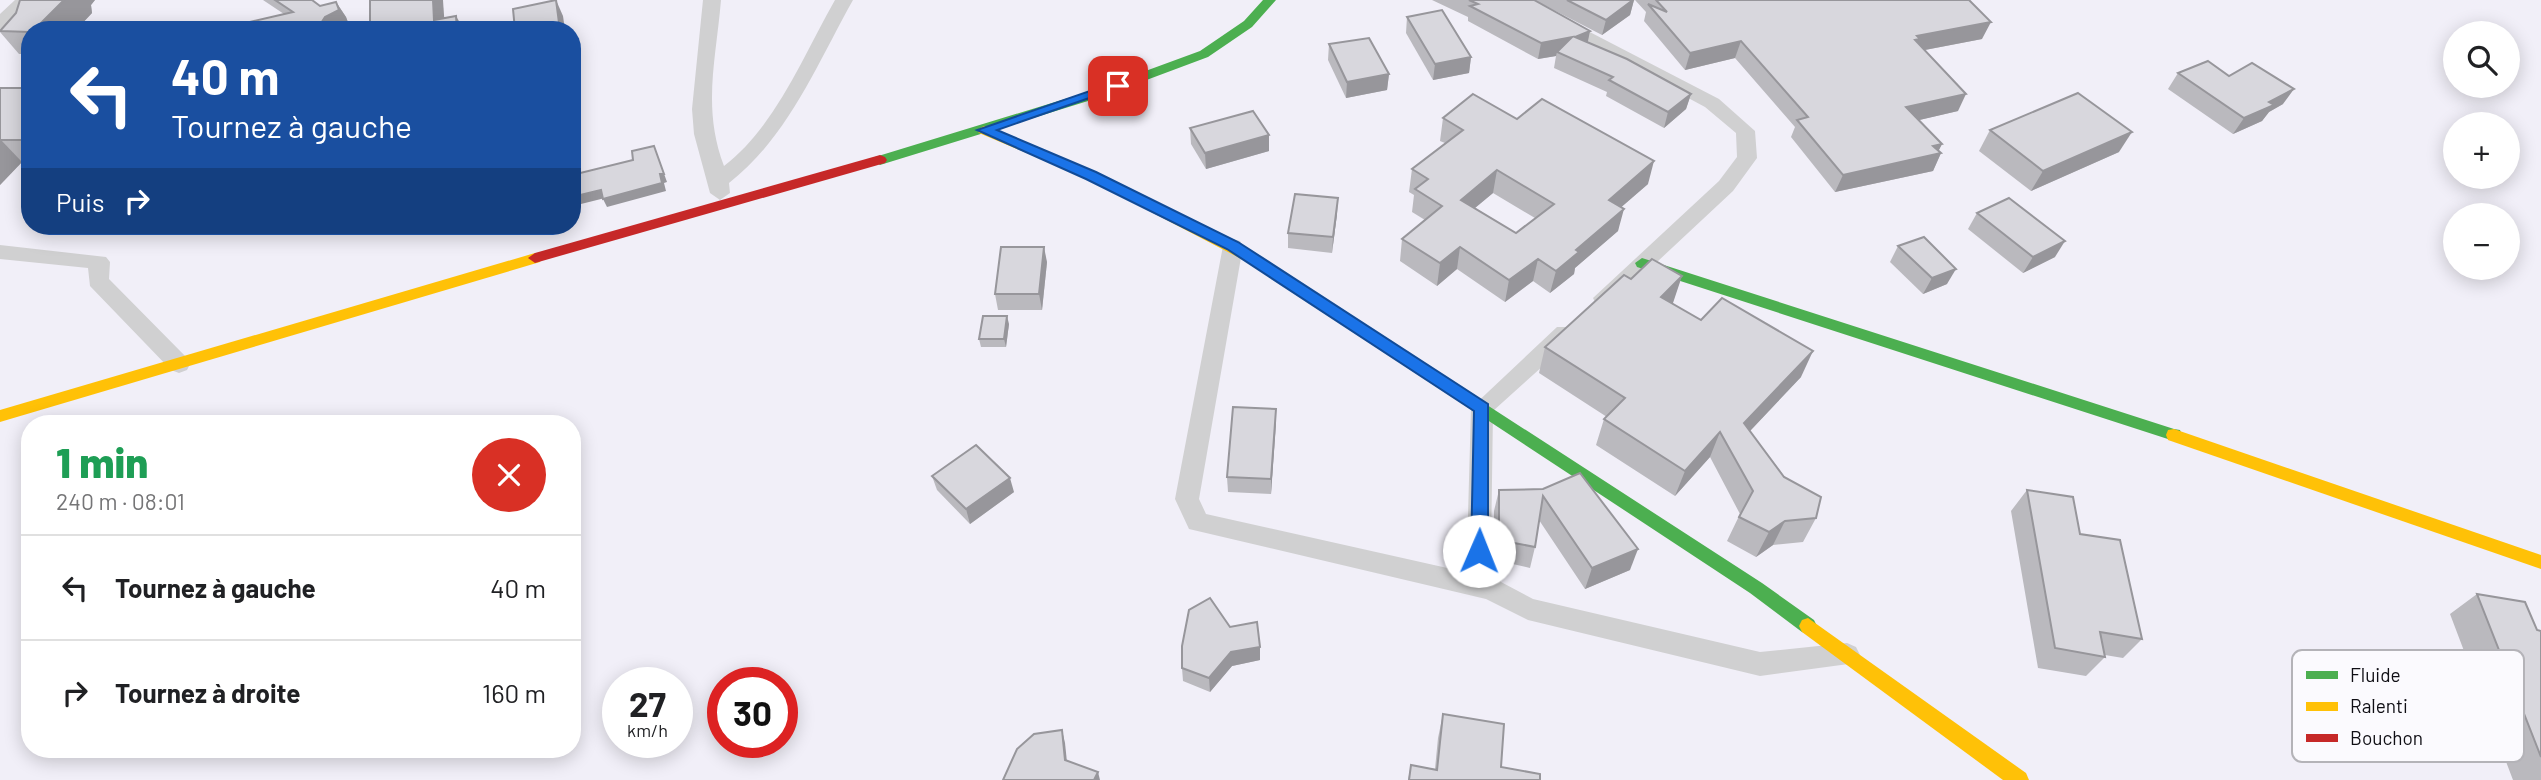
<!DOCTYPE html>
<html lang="fr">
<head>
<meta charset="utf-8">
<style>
  body { margin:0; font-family:Barlow,sans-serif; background:#f6f6f6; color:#202124; height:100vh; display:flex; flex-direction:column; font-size:26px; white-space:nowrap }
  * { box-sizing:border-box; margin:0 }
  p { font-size:23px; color:#757577 }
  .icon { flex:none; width:38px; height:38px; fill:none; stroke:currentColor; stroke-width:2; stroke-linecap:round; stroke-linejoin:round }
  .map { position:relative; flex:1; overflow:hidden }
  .sheet { position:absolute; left:21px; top:415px; width:560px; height:343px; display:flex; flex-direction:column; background:#fff; border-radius:28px; box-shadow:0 4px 18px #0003 }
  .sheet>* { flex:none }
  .guide { position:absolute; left:21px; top:21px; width:560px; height:214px; border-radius:28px; box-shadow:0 4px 18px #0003; background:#1a4fa0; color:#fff; overflow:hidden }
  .fabs { position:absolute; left:2443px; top:21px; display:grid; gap:14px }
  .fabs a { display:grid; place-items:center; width:77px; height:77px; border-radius:50%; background:#fff; box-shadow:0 4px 18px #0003; font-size:35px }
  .speed { position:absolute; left:602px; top:667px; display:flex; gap:14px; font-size:35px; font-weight:700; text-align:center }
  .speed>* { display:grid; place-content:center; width:91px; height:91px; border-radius:50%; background:#fff; box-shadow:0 4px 18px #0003; line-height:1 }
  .speed small { font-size:18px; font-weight:400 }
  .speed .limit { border:10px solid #d22; background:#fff; color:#111 }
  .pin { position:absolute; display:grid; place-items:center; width:60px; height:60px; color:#fff; margin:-30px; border-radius:14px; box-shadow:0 4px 10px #0006 }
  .me { position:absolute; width:77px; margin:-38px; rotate:1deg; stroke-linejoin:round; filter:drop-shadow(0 0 5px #0008) }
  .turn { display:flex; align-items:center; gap:24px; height:147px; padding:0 35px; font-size:32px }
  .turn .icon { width:91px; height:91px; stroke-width:2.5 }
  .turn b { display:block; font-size:49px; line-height:60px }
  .then { display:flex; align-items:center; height:66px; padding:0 35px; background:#0003; gap:14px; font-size:26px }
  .round { display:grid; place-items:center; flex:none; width:74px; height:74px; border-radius:37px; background:#f6f6f6 }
  .overview { display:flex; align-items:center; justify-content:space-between; height:119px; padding:0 35px }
  h1 { font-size:42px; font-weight:800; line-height:52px; color:#1e9e55 }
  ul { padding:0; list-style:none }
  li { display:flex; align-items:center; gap:21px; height:105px; padding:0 35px; border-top:2px solid #e0e0e0 }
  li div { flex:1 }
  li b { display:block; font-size:26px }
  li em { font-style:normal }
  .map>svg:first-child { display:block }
</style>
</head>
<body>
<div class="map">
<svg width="2541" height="780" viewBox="0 0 2541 780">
  <rect width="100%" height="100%" fill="#f1eff8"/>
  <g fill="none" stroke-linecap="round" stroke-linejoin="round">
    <g fill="#d0d0d1" fill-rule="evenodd">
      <path d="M15,0H34L6,28L0,29V14Z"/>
      <path d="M703,0H721C716,60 702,108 724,166C776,126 803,56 835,0H853C817,64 788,137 729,183L730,193L720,200L710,193L694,134L692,109Z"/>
      <path d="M1506,0H1528L1719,99L1755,131L1757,158L1733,191L1612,304H1596L1593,298L1719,181L1737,157L1736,133L1705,107Z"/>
      <path d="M1233,239L1240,241L1243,246L1199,499L1206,514L1474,574L1467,551L1471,408L1557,327H1573L1576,333L1573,339L1493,411L1491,551L1501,582L1533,599L1760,652L1847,643L1856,647L1860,655L1856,663L1760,676L1528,620L1486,599L1189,529L1175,499L1223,246L1226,241Z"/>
      <path d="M0,245L106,257L110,262L109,279L187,358L190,364L187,370L179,373L171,370L90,286L88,268L0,259Z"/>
    </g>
    <g fill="#4caf50" fill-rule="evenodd">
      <path d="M1263,0H1276L1252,27L1208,57L1101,97L880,165L873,160L875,157L1091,91L1200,51L1244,21Z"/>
      <path d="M1254,254L1762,583L1814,620L1817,626L1814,632L1808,634L1802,632L1750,593L1249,263L1247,259Z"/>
      <path d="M1642,258L2174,429L2180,430L2182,435L2180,440L2174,441L1637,267L1635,263Z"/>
    </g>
    <g fill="#ffc107" fill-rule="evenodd">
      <path d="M984,126L1096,172L1238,242L1261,259L1254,264L1249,263L1086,178L979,133L977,130Z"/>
      <path d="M535,253L542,258L540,262L0,422V410Z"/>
      <path d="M2174,429L2541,555V569L2168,440L2166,435L2168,430Z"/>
      <path d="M1808,618L2026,773L2029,780H2003L1802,632L1799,626L1802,620Z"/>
    </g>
    <path fill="#c62828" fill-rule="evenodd" d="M880,155L885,157L887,160L885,163L535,263L528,258L535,253Z"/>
  </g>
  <g fill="#bab9be" fill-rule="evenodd">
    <path d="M20,0H95L91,5L92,13L76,30H30V54H19L0,32V30L16,13Z"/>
    <path d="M263,0H312L320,6L336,2L346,17L349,25L339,30H241L237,25L284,14Z"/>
    <path d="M1432,0H1634L1630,15L1602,35L1542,4L1588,42L1691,94L1686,109L1664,128L1606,96L1607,92L1554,68L1556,56L1538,59L1468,21V17Z"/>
    <path d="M1635,0H1969L1982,39L1925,50L1958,111L1919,120L1942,144L1938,151L1941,153L1933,171L1835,192L1791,137L1795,127L1735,58L1685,70L1644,21L1646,12Z"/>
    <path d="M1407,17L1471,57L1469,73L1433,80L1406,33Z"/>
    <path d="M1329,44L1389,74L1387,90L1346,98L1328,60Z"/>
    <path d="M2178,73L2229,76L2283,104L2269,112L2262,121L2233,134L2168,89Z"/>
    <path d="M0,88H30V162H22L0,185Z"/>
    <path d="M1443,118L1517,119L1648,184L1621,207L1618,231L1575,268L1574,274L1550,293L1533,281L1505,302L1457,269L1437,286L1400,261L1402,239L1425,220L1412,212L1414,195L1409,192L1412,169L1445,143L1440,141ZM1493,193L1535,218L1516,233L1475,208Z"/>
    <path d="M1190,128L1269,135V151L1206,169L1191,144Z"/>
    <path d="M1990,130L2119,152L2031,191L1979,151Z"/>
    <path d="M1977,213L2055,257L2023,273L1968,229Z"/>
    <path d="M1337,214L1332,253L1288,248V233Z"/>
    <path d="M1898,246L1947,284L1923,294L1890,262Z"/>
    <path d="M1047,262L1042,310H998L995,294Z"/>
    <path d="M1672,304L1801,377L1750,431L1816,518L1803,542L1773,545L1756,557L1727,541L1740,514L1710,457L1675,496L1596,445L1604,419L1607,417L1539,373L1545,347Z"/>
    <path d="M1009,324L1006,347H981L979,339Z"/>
    <path d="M1276,409L1271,494L1228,492L1227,477Z"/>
    <path d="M932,476L1014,492L970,524L937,490Z"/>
    <path d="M1543,489L1630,570L1585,589L1539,520L1535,547L1530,568L1504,562L1494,551V511L1499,490Z"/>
    <path d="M2027,490L2080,534L2142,639L2123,658L2105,655V657L2086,676L2038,668L2011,511Z"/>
    <path d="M2477,594L2537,630L2541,631V780H2513L2450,614Z"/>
    <path d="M1230,627L1260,660L1232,666L1210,692L1183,681L1182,668Z"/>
    <path d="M1443,714L1501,767L1540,780H1408L1411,765L1435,769L1438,738Z"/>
  </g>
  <g fill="#97969b">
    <path d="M64,0H95L91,5L92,13L76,30H34Z"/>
    <path d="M433,0H443L445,30L434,20Z"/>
    <path d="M556,0L563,16L565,30H560Z"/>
    <path d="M1634,0L1630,15L1602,35L1606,20Z"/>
    <path d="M336,2L346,17L349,25L339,30H319L318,28Z"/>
    <path d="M456,16L464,30H457Z"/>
    <path d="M1991,22L1982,39L1914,52L1912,56L1917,36Z"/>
    <path d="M312,24L316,30H300Z"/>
    <path d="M1590,31L1587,46L1575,37Z"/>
    <path d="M1572,37L1557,52L1556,56L1538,59L1541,43Z"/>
    <path d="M1741,41L1735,58L1685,70L1690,53Z"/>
    <path d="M1471,57L1469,73L1433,80L1435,64Z"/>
    <path d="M1389,74L1387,90L1346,98L1347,82Z"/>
    <path d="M2294,89L2283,104L2269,112L2262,121L2233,134L2244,118L2269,102Z"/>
    <path d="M1691,94L1686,109L1664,128L1668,112Z"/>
    <path d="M1966,94L1958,111L1898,125L1906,107Z"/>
    <path d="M2132,132L2119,152L2031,191L2043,171Z"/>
    <path d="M1269,135V151L1206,169L1205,153Z"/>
    <path d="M1,140L22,162L0,185V141Z"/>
    <path d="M1942,144L1937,154L1941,153L1933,171L1835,192L1843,175Z"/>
    <path d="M654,146L667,182L664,183L666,191L607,207L603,199Z"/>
    <path d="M1654,161L1648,184L1603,223L1609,200Z"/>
    <path d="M1497,170L1493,193L1458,222L1461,200Z"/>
    <path d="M601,190L605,198L577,205L572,197Z"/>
    <path d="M1338,198L1337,214L1332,253L1333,237Z"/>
    <path d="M1624,209L1618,231L1575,268L1574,274L1550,293L1556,271L1576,250Z"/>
    <path d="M2065,241L2055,257L2023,273L2033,257Z"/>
    <path d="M1044,247L1047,262L1042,310L1039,294Z"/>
    <path d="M1460,247L1457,269L1437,286L1440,263Z"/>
    <path d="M1538,259L1533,281L1505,302L1509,280Z"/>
    <path d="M1956,269L1947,284L1923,294L1932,278Z"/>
    <path d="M1682,276L1673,303L1653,323L1661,297Z"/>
    <path d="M1007,316L1009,324L1006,347L1004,339Z"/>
    <path d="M1813,351L1801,377L1733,449L1744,423Z"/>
    <path d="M1276,409V424L1271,494V479Z"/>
    <path d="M1720,432L1710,457L1675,496L1685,471Z"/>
    <path d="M1010,478L1014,492L970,524L966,509Z"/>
    <path d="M1785,521L1773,545L1756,557L1769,532Z"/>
    <path d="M1638,549L1630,570L1585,589L1592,568Z"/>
    <path d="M1260,647V660L1232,666L1210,692L1209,678L1231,652Z"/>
    <path d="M1062,730L1065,743L1068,772L1065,760Z"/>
    <path d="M1098,772L1100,780H1094Z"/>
  </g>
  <g fill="#d8d7dd" stroke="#97969b" stroke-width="2" fill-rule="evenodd">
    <path d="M20,0H64L34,30H30V32L0,31L16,13Z"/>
    <path d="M275,0H312L320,6L336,2L339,10L325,17L318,28L312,24L300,30H244L237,25L293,12Z"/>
    <path d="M370,0H433L434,20L456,16L457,30H398V26L396,30H370Z"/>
    <path d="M556,0L560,30H515L513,9Z"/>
    <path d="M1469,0H1534L1590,31L1575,37L1627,59L1691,94L1668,112L1609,80L1613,77L1557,52L1572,37L1541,43L1470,6L1478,4Z"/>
    <path d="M1567,0H1633L1606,20Z"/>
    <path d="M1656,0H1969L1991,22L1917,36L1920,39L1915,40L1966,94L1906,107L1942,144L1933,146L1941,153L1843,175L1797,120L1808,117L1741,41L1690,53L1648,4L1667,12Z"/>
    <path d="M1442,10L1471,57L1435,64L1407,17Z"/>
    <path d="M1369,38L1389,74L1347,82L1329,44Z"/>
    <path d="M2208,61L2229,76L2252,63L2294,89L2269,102L2274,105L2244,118L2178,73Z"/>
    <path d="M0,88H30V140H1L0,141Z"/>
    <path d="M2078,93L2132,132L2043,171L1990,130Z"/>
    <path d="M1473,94L1517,119L1542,99L1654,161L1609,200L1624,209L1576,250L1579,252L1556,271L1538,259L1509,280L1460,247L1440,263L1402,239L1442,206L1415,189L1428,179L1412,169L1463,130L1443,118ZM1497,170L1554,204L1516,233L1461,200Z"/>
    <path d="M1253,111L1269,135L1205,153L1190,128Z"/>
    <path d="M654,146L664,174H660L662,183L603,199L601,190L572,197V175L633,160L632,151Z"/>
    <path d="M1295,194L1338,198L1333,237L1288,233Z"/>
    <path d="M2009,198L2065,241L2033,257L1977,213Z"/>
    <path d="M1924,237L1956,269L1932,278L1898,246Z"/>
    <path d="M1001,247H1044L1039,294H995Z"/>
    <path d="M1652,259L1682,276L1661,297L1701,320L1722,298L1813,351L1744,423L1784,477L1821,497L1816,518L1785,521L1769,532L1739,517L1753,491L1720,432L1685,471L1604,419L1625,398L1545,347L1624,275L1631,279Z"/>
    <path d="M983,316H1007L1004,339H979Z"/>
    <path d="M1233,407L1276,409L1271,479L1227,477Z"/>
    <path d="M976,445L1010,478L966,509L932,476Z"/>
    <path d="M1580,473L1638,549L1592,568L1543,496L1535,547L1509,542L1499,531V490L1543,489Z"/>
    <path d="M2027,490L2073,497L2080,534L2120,540L2142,639L2100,632L2105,657L2055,648Z"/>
    <path d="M2477,594L2525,602L2537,630L2541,631V757Z"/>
    <path d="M1210,598L1230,627L1257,622L1260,647L1231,652L1209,678L1182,668V646L1189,610Z"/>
    <path d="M1443,714L1504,724L1501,767L1540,774V780H1409L1411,765L1437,770Z"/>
    <path d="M1062,730L1065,760L1098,772L1094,780H1003L1017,749L1034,734Z"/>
  </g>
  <path fill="#1a73e8" stroke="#114b97" stroke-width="2" d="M1113,83L1124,86L997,130L1096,172L1238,242L1488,404V551L1485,557L1479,559L1471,551L1474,411L1227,249L1086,179L977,130Z"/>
  <rect x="2292" y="650" width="232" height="112" rx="10" fill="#fbfafe" stroke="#b4b3b8" stroke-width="2"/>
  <rect x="2306" y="671" width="32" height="8" fill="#4caf50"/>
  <rect x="2306" y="702" width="32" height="9" fill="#ffc107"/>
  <rect x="2306" y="734" width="32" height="8" fill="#c62828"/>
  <g font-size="19" fill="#0f0e14">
    <text x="2350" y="682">Fluide</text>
    <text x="2350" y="713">Ralenti</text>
    <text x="2350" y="745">Bouchon</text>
  </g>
</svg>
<div class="fabs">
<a><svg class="icon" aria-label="search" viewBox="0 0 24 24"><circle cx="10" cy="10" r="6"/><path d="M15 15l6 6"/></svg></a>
<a>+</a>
<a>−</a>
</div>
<div class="speed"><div>27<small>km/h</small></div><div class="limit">30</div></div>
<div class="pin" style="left:1118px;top:86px;background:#d93025"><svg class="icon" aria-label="arrive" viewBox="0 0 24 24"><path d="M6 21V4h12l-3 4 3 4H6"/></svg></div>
<svg class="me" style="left:1479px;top:551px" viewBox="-20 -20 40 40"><circle r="19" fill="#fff"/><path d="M0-13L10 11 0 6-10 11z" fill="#1a73e8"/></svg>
<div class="guide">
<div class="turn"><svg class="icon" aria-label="left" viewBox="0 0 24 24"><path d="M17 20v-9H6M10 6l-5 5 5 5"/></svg><div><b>40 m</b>Tournez à gauche</div></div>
<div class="then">Puis<svg class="icon" aria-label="right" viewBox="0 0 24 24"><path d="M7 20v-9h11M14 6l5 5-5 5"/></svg></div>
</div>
<section class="sheet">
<div class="overview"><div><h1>1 min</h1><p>240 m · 08:01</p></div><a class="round" style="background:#d93025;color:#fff"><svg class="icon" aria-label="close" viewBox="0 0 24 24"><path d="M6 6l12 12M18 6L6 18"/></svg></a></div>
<ul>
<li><svg class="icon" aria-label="left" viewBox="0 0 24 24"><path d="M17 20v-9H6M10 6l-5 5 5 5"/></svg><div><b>Tournez à gauche</b></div><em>40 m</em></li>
<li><svg class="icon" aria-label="right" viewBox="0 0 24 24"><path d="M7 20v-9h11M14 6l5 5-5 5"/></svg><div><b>Tournez à droite</b></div><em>160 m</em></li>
</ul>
</section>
</div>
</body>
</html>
